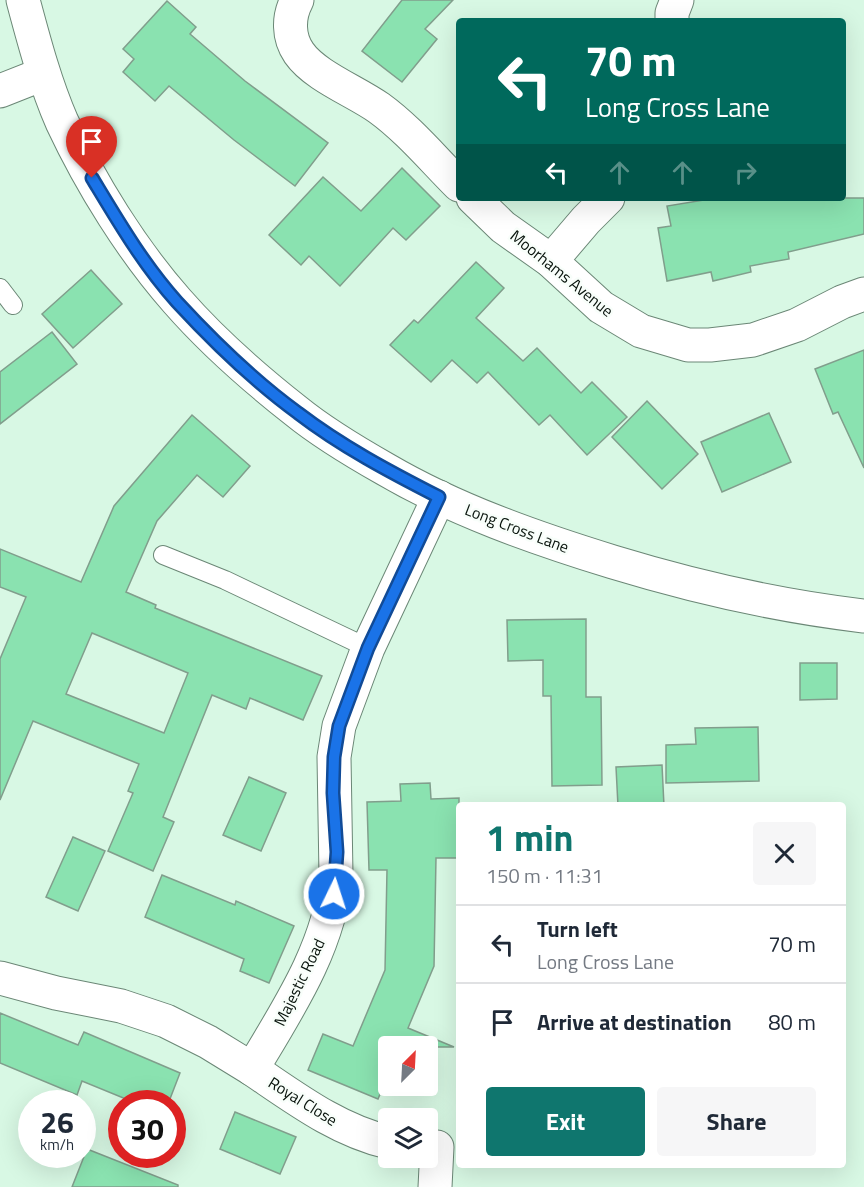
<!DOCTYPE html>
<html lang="en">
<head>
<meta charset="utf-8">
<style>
  body { margin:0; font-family:"Titillium Web",sans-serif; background:#f6f6f7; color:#1f2937; height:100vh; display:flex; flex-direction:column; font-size:22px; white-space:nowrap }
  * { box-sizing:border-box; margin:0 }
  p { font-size:20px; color:#747a83 }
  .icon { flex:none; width:33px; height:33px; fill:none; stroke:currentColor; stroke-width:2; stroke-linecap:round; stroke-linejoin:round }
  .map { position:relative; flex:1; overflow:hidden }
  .details { position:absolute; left:456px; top:802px; width:390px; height:366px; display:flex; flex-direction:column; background:#fff; border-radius:6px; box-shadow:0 6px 24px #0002 }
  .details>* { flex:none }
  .guide { position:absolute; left:456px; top:18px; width:390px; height:183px; border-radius:6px; box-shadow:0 6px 24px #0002; background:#00695c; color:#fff; overflow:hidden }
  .needle { width:39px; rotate:24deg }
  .buttons { position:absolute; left:378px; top:1036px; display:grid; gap:12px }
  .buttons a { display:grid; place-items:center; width:60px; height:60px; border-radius:6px; background:#fff; box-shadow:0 6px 24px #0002; font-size:30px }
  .speed { position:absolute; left:18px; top:1090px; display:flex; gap:12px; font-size:30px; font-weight:700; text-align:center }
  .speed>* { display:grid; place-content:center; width:78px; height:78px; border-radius:50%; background:#fff; box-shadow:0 6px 24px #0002; line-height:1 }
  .speed small { font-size:15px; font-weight:400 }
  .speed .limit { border:9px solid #d22; background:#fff; color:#111 }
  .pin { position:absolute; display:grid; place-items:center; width:51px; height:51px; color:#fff; margin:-62px -26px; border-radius:50% 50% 50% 0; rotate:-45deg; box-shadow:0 0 6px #0007 }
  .pin .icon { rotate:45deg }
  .me { position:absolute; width:66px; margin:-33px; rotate:4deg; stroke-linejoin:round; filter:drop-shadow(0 0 4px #0008) }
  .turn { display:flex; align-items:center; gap:21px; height:126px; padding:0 30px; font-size:27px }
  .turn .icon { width:78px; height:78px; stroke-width:2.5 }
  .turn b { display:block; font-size:42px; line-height:51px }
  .lanes { display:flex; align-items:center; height:57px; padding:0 30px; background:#0003; justify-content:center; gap:30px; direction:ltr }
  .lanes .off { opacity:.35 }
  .round { display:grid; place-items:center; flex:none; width:63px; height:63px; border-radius:6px; background:#f6f6f7 }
  .summary { display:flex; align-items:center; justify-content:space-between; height:102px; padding:0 30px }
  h1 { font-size:36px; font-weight:700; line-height:45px; color:#0f766e }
  .cta { display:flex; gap:12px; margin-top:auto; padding:12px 30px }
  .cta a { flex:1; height:69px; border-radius:6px; background:#0f766e; color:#fff; font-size:24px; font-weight:700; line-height:69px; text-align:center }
  .cta a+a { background:#f6f6f7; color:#1f2937 }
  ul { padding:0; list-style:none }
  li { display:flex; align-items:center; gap:18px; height:78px; padding:0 30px; border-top:2px solid #e0e1e3 }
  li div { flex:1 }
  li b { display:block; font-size:22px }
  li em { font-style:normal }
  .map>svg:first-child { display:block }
</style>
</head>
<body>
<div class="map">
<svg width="864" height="1187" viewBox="0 0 864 1187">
  <rect width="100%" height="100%" fill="#d8f8e4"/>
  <g fill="#8ae2b0" stroke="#819e8c" stroke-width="1.5" fill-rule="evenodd">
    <path d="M402,0H453L425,29L437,39L402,82L362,51Z"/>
    <path d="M167,1L196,27L190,34L245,81L328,143L295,186L234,140L169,86L155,101L123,72L134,59L123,49Z"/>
    <path d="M402,168L440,206L406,240L393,228L340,286L309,256L301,265L269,235L323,177L361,211Z"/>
    <path d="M716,198H864V234L788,252L789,259L750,266L751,272L713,281L711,272L667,281L658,228L671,226L667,206Z"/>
    <path d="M476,262L504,288L476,318L523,361L537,348L581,393L592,382L627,417L587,455L550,415L539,425L488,372L477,383L452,360L431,382L390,345L414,320L418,323Z"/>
    <path d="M91,270L122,304L73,348L42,314Z"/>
    <path d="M52,332L77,364L0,424V372Z"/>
    <path d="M864,350V468L838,412L833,414L815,369Z"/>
    <path d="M647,401L698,454L662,489L612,437Z"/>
    <path d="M769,413L791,462L722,492L701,442Z"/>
    <path d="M192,415L250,466L223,497L197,475L157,521L126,592L156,605L155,608L322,676L303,720L250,698L246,709L212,695L163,817L174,822L153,871L108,851L133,793L128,791L139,764L33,721L0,800V659L26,597L0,587V549L81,582L114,506ZM92,633L188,673L164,733L66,694Z"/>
    <path d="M586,619V697H601L602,785L552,786L551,696H543V660L508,661L507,620Z"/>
    <path d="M800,663H837V699L800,700Z"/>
    <path d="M758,727L759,781L666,783V745L696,744L695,728Z"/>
    <path d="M662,765L664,806H618L616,767Z"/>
    <path d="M249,777L286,793L261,851L223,835Z"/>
    <path d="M430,783L431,799L459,798V858H436L434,966L408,1028L454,1047H388V1075L378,1099L308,1070L323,1034L353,1046L385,970L387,870H369L367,802L401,801L400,784Z"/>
    <path d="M73,837L105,851L78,911L46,897Z"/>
    <path d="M162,875L235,905L236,901L294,926L269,983L240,971L244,959L145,917Z"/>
    <path d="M0,1013L78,1045L84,1032L180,1073L168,1104H138L82,1081L77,1095L0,1063Z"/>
    <path d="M235,1112L296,1137L280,1174L220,1149Z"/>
    <path d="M87,1149L178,1185V1187H72Z"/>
  </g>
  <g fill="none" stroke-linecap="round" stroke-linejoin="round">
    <g stroke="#6b8776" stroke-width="20">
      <g id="service">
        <path d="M0,288L13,305"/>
        <path d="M163,555L225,580L368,648"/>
      </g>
    </g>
    <g stroke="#6b8776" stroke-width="35">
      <g id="minor">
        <path d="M297,0C288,17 288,37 299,53C315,76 355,91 379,108C408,129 433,159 459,185"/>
        <path d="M672,21V13L677,0"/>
        <path d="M0,91L43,74"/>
        <path d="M473,198L503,227L551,261L601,307L641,331L688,345H710L753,340L797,325L842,302L864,294"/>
        <path d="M551,261L586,220L608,198"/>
        <path d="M0,978L56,993L121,1006L166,1021L208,1042L252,1069C288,1009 330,946 336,875L334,757L339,726L368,648L439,497"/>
        <path d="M252,1069C295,1098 337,1130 388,1142"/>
        <path d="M435,1187L437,1147"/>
      </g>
    </g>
    <g stroke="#6b8776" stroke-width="35">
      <path id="tertiary" d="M23,0C34,41 45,83 62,122C91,184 132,250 177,301C212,341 254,378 296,411C323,433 355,452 385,469C455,510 535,538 613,562C695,587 778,606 864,616"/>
    </g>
    <use href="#service" stroke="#fff" stroke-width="18"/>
    <use href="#minor" stroke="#fff" stroke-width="33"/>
    <use href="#tertiary" stroke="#fff" stroke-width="33"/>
  </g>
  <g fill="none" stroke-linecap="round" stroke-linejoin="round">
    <g stroke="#114b97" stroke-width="15">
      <path id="route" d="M92,178C118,221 143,264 177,302C213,341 254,381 298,413C341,446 390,472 439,497L368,648L339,726L334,757L333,793L337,852L334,894"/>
    </g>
    <use href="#route" stroke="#1a73e8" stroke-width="10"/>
  </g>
  <g text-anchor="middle" stroke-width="5" stroke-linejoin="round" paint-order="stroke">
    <g font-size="16" fill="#07120b" stroke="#f8fefa">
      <text transform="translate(562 273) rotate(39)" y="6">Moorhams Avenue</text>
      <text transform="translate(517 528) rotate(21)" y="6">Long Cross Lane</text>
      <text transform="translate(299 982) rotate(-64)" y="6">Majestic Road</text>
      <text transform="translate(303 1101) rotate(32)" y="6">Royal Close</text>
    </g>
  </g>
</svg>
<div class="buttons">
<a><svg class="needle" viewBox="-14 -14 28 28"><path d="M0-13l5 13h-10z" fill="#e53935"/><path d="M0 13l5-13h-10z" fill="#747a83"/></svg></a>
<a><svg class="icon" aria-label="layers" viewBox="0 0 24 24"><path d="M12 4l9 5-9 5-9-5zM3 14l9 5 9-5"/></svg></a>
</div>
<div class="speed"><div>26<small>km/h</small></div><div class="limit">30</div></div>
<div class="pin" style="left:92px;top:178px;background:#d93025"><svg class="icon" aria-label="arrive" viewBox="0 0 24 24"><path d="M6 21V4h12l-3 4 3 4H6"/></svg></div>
<svg class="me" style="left:334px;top:894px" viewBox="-20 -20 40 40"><circle r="17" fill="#1a73e8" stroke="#fff" stroke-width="3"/><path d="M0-11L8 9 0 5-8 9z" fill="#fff"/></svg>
<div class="guide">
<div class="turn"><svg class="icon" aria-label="left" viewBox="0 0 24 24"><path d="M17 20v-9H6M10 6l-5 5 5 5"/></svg><div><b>70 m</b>Long Cross Lane</div></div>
<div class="lanes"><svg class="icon" aria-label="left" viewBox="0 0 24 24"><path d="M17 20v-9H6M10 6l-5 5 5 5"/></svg><svg class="icon off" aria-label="ahead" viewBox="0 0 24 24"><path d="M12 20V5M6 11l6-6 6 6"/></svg><svg class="icon off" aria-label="ahead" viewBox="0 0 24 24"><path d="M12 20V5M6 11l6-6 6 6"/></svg><svg class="icon off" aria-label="right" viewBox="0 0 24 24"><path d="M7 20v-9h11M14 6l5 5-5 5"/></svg></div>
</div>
<section class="details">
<div class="summary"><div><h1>1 min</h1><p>150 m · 11:31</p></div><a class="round"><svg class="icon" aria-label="close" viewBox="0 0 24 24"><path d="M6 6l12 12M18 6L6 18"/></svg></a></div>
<ul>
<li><svg class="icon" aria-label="left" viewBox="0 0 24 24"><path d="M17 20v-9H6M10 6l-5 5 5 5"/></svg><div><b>Turn left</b><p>Long Cross Lane</p></div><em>70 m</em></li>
<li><svg class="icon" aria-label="arrive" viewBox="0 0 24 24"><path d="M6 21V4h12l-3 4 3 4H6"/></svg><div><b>Arrive at destination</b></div><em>80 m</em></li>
</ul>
<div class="cta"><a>Exit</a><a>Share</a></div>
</section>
</div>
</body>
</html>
